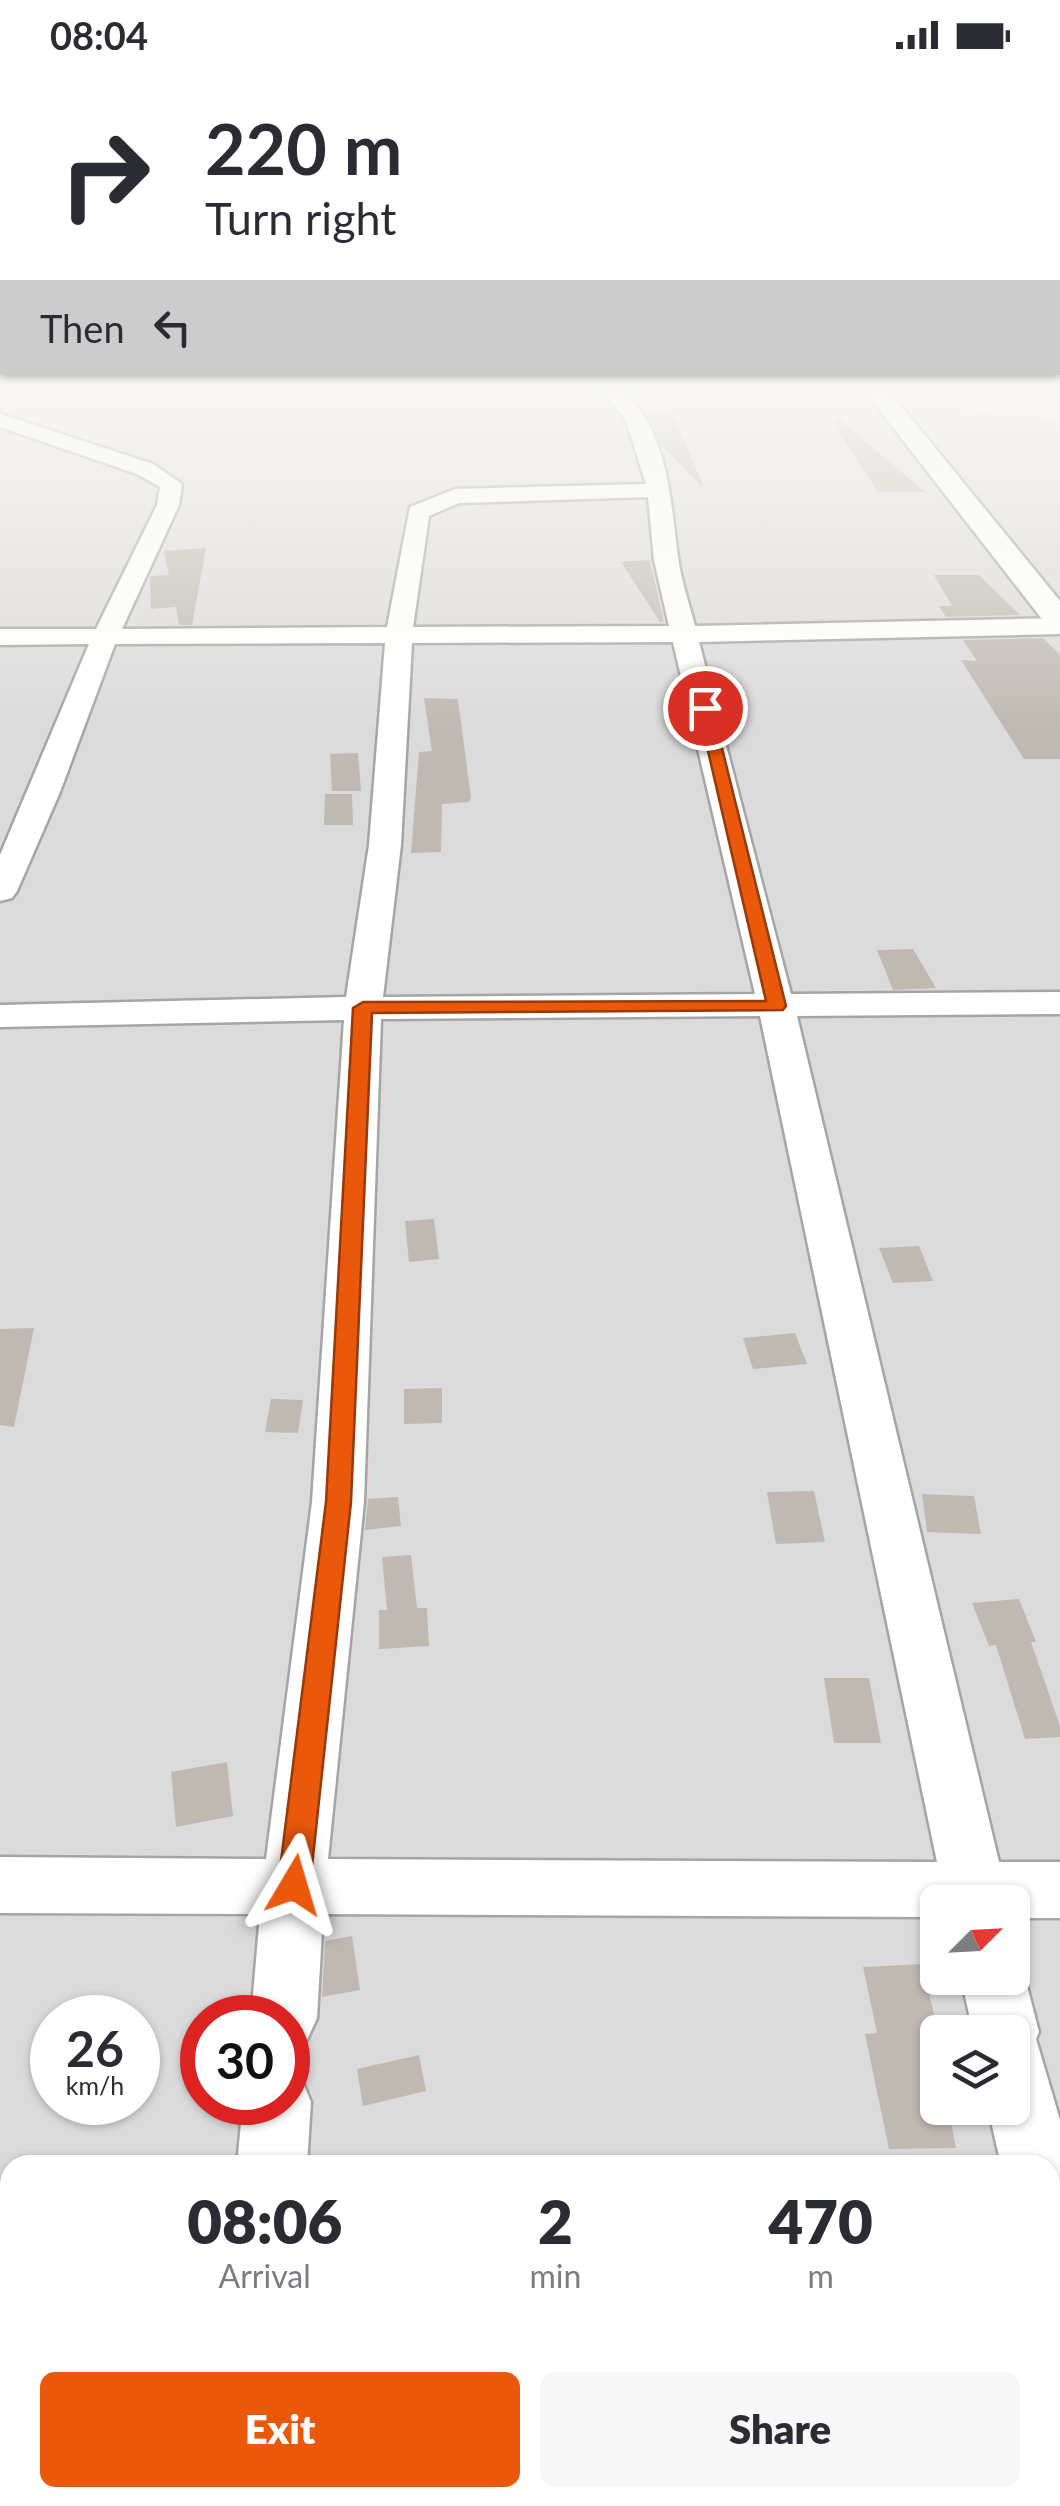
<!DOCTYPE html>
<html lang="en">
<head>
<meta charset="utf-8">
<style>
  body { margin:0; font-family:Lato,sans-serif; background:#f7f7f7; color:#2b2b33; height:100vh; display:flex; flex-direction:column; font-size:38px; white-space:nowrap }
  * { box-sizing:border-box; margin:0 }
  p { font-size:32px; color:#7c7c81 }
  .icon { flex:none; width:55px; height:55px; fill:none; stroke:currentColor; stroke-width:2; stroke-linecap:round; stroke-linejoin:round }
  .map { position:relative; flex:1; overflow:hidden }
  .drawer { position:absolute; left:0px; top:2085px; width:1060px; height:352px; display:flex; flex-direction:column; background:#fff; border-radius:30px 30px 0 0; box-shadow:0 2px 8px #0004 }
  .drawer>* { flex:none }
  .top-card { position:absolute; left:0px; top:0px; width:1060px; height:305px; box-shadow:0 2px 8px #0004; background:#fff; color:#2b2b33; overflow:hidden }
  .needle { width:65px; rotate:66deg }
  .fabs { position:absolute; left:920px; top:1815px; display:grid; gap:20px }
  .fabs a { display:grid; place-items:center; width:110px; height:110px; border-radius:15px; background:#fff; box-shadow:0 2px 8px #0004; font-size:50px }
  .speed { position:absolute; left:30px; top:1925px; display:flex; gap:20px; font-size:50px; font-weight:700; text-align:center }
  .speed>* { display:grid; place-content:center; width:130px; height:130px; border-radius:50%; background:#fff; box-shadow:0 2px 8px #0004; line-height:1 }
  .speed small { font-size:25px; font-weight:400 }
  .speed .limit { border:15px solid #d22; background:#fff; color:#111 }
  .pin { position:absolute; display:grid; place-items:center; width:85px; height:85px; color:#fff; margin:-42px; border:5px solid #fff; border-radius:50%; box-shadow:0 2px 10px #0007 }
  .me { position:absolute; width:110px; margin:-55px; rotate:7deg; stroke-linejoin:round; filter:drop-shadow(0 0 8px #0008) }
  .turn { display:flex; align-items:center; gap:35px; height:210px; padding:0 40px; font-size:45px }
  .turn .icon { width:130px; height:130px; stroke-width:2.5 }
  .turn b { display:block; font-size:70px; line-height:85px }
  .then { display:flex; align-items:center; height:95px; padding:0 40px; background:#0003; gap:20px; font-size:38px }
  .eta { display:flex; justify-content:space-evenly; align-items:center; height:170px; text-align:center }
  .eta b { font-size:60px; font-weight:800; line-height:70px }
  .cta { display:flex; gap:20px; margin-top:auto; padding:20px 40px }
  .cta a { flex:1; height:115px; border-radius:15px; background:#ea580c; color:#fff; font-size:40px; font-weight:800; line-height:115px; text-align:center }
  .cta a+a { background:#f7f7f7; color:#2b2b33 }
  .status { display:flex; justify-content:space-between; align-items:center; height:70px; padding:0 50px; background:#fff; direction:ltr }
  .status svg { height:28px; fill:currentColor }
  .map>svg:first-child { display:block }
</style>
</head>
<body>
<div class="status"><b>08:04</b><svg viewBox="0 0 49 12"><path d="M0 12V9h3v3zM5 12V6h3v6zM10 12V3h3v9zM15 12V0h3v12zM26 1h20v11H26zM47 4h2v5h-2z"/></svg></div>
<div class="map">
<svg width="1060" height="2436" viewBox="0 0 1060 2436">
  <rect width="100%" height="100%" fill="#efede5"/>
  <path fill="#dcdbdb" fill-rule="evenodd" d="M0,319H777L1060,350V2436H0ZM938,1832H1012V1908H938ZM52,1948H138V2032H52ZM202,1948H288V2032H202ZM938,1962H1012V2038H938ZM10,2095H1050V2428H10Z"/>
  <g fill="#bfb9b1">
    <path d="M673,344L703,415L701,416L662,376L647,345Z"/>
    <path d="M839,349L925,422H878L833,354Z"/>
    <path d="M206,478L192,555H179L176,537L151,539L150,506L169,505L164,481Z"/>
    <path d="M650,490V491L664,552H660L621,492Z"/>
    <path d="M934,505H979L1020,545L946,547L939,536H952Z"/>
    <path d="M1043,568L1060,585V689H1024L961,590L977,591L963,570Z"/>
    <path d="M424,628L458,629L471,728L469,732L442,734L441,782L411,783L419,682L432,681Z"/>
    <path d="M358,683L361,721H332L330,684Z"/>
    <path d="M325,724H352L353,755H324Z"/>
    <path d="M913,879L936,918L893,920L877,880Z"/>
    <path d="M434,1149L439,1189L409,1192L405,1151Z"/>
    <path d="M919,1176L933,1211L893,1213L879,1178Z"/>
    <path d="M34,1258L14,1357L0,1355V1259Z"/>
    <path d="M795,1263L807,1294L753,1299L743,1268Z"/>
    <path d="M442,1318V1353L404,1354V1319Z"/>
    <path d="M271,1329L303,1330L298,1363L265,1362Z"/>
    <path d="M814,1421L825,1472L776,1474L767,1422Z"/>
    <path d="M922,1424L974,1426L981,1464L927,1462Z"/>
    <path d="M398,1427L401,1456L365,1460L368,1429Z"/>
    <path d="M411,1485L417,1538H427L429,1576L379,1579V1540H387L382,1487Z"/>
    <path d="M1019,1529L1036,1572H1031L1060,1656V1667L1025,1669L996,1575L989,1576L972,1533Z"/>
    <path d="M824,1608H869L881,1673H834Z"/>
    <path d="M227,1692L233,1746L176,1757L171,1702Z"/>
    <path d="M352,1866L360,1920L322,1927L325,1871Z"/>
    <path d="M922,1894L938,1961V2038H948L956,2078L889,2079L865,1964L877,1963L863,1897Z"/>
    <path d="M419,1985L426,2021L363,2036L357,1999Z"/>
  </g>
  <g fill="none" stroke-linecap="round" stroke-linejoin="round">
    <g stroke="#a5a5a5" stroke-width="5">
      <g id="minor">
        <path d="M601,319H621C669,361 670,429 678,487C681,510 689,533 695,556L1060,548V564L699,572L791,924L1060,922V944L797,946L999,1792H1060V1848H1012V1832H938V1847L323,1844L317,1948L307,1970L288,1978V1948H251L260,1844L0,1843V1787L266,1789L312,1432L344,950L0,957V935L346,927L369,775L385,573L115,574L60,722L17,821L12,828L0,831V785L89,574L0,575V559H96L157,435L160,417L137,404L0,357V344L153,394L182,414L179,435L122,559L387,557L410,437L455,419L646,414L626,351ZM648,427L654,490L669,556L413,557L429,446L459,433ZM673,572L755,924L383,927L401,775L412,573ZM760,946L937,1792L328,1789L364,1432L381,949Z"/>
        <path d="M1012,1885L1025,1908L1039,1962L1036,1969L1060,2050V2120L1053,2123L1060,2126V2240L1050,2236V2095H1001L988,2038H1012V1962H973L961,1908H1012Z"/>
        <path d="M288,2003L301,2008L311,2032L307,2095H237L243,2032H288Z"/>
        <rect x="206" y="2428" width="80" height="8"/>
      </g>
    </g>
    <g stroke="#a5a5a5" stroke-width="5">
      <path id="tertiary" d="M863,319H887L1060,531V560L1049,558Z"/>
    </g>
    <use href="#minor" fill="#fff" fill-rule="evenodd"/>
    <use href="#tertiary" fill="#fff" fill-rule="evenodd"/>
  </g>
  <linearGradient id="sky" x2="0" y2="1"><stop stop-color="#8dbde3"/><stop offset="0.48" stop-color="#f8f7f3"/><stop offset="1" stop-color="#f8f7f3" stop-opacity="0"/></linearGradient>
  <rect width="1060" height="660" fill="url(#sky)"/>
  <path fill="#ea580c" stroke="#983908" stroke-width="2.5" d="M705,634L712,638L786,936L783,940L372,943L351,1432L310,1815L305,1825L294,1829L283,1825L278,1815L326,1432L353,938L363,932L766,931L698,638Z"/>
</svg>
<div class="fabs">
<a><svg class="needle" viewBox="-14 -14 28 28"><path d="M0-13l5 13h-10z" fill="#e53935"/><path d="M0 13l5-13h-10z" fill="#7c7c81"/></svg></a>
<a><svg class="icon" aria-label="layers" viewBox="0 0 24 24"><path d="M12 4l9 5-9 5-9-5zM3 14l9 5 9-5"/></svg></a>
</div>
<div class="speed"><div>26<small>km/h</small></div><div class="limit">30</div></div>
<div class="pin" style="left:705px;top:638px;background:#d93025"><svg class="icon" aria-label="arrive" viewBox="0 0 24 24"><path d="M6 21V4h12l-3 4 3 4H6"/></svg></div>
<svg class="me" style="left:294px;top:1815px" viewBox="-20 -20 40 40"><path d="M0-17L14 15 0 8-14 15z" fill="#ea580c" stroke="#fff" stroke-width="4"/></svg>
<div class="top-card">
<div class="turn"><svg class="icon" aria-label="right" viewBox="0 0 24 24"><path d="M7 20v-9h11M14 6l5 5-5 5"/></svg><div><b>220 m</b>Turn right</div></div>
<div class="then">Then<svg class="icon" aria-label="left" viewBox="0 0 24 24"><path d="M17 20v-9H6M10 6l-5 5 5 5"/></svg></div>
</div>
<section class="drawer">
<div class="eta">
<div><b>08:06</b><p>Arrival</p></div>
<div><b>2</b><p>min</p></div>
<div><b>470</b><p>m</p></div>
</div>
<div class="cta"><a>Exit</a><a>Share</a></div>
</section>
</div>
</body>
</html>
